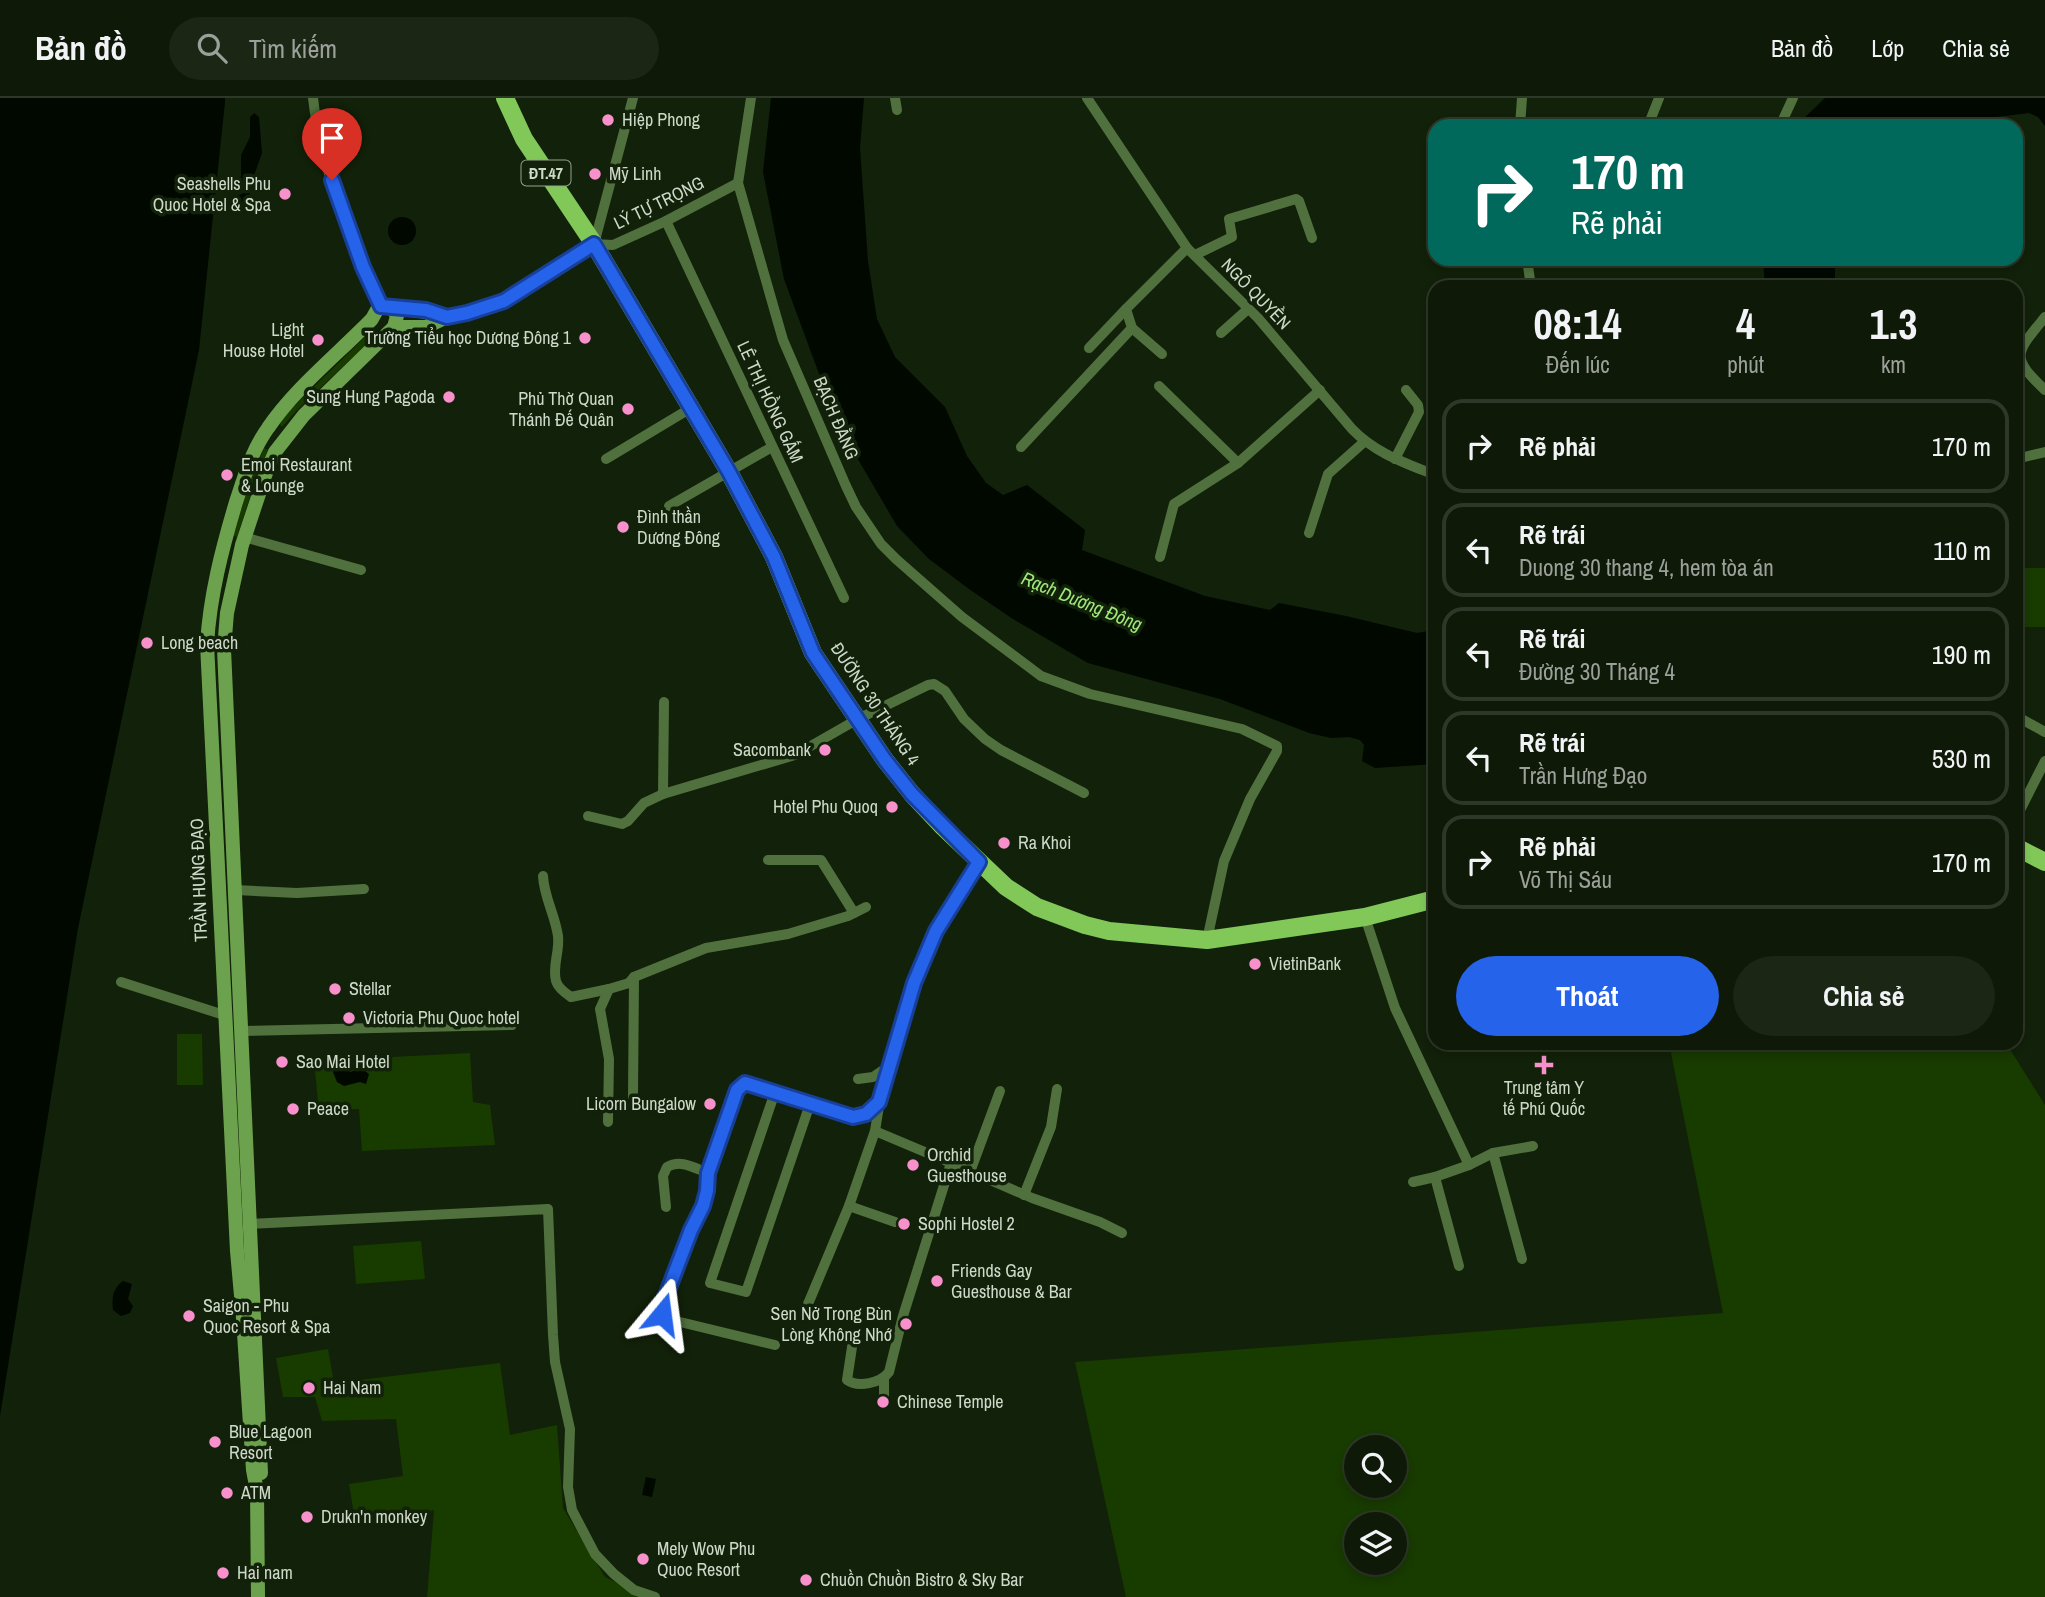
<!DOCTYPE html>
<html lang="vi">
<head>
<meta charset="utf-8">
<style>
  body { margin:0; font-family:"Archivo Narrow",sans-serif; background:#1c2615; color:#f1f3f6; height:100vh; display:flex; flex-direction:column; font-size:26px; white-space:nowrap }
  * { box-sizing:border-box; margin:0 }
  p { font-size:23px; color:#9ba09b }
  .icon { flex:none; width:38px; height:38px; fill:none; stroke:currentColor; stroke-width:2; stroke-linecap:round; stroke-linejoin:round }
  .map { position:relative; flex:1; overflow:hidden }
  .sheet { position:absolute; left:1428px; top:182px; width:595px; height:770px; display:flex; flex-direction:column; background:#0e1907; border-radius:21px; box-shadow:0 4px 10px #0003,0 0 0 2px #2e3828 }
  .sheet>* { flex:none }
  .guide { position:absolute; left:1428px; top:21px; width:595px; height:147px; border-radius:21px; box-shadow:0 4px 10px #0003,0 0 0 2px #2e3828; background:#00695c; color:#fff; overflow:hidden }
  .controls { position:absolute; left:1344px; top:1337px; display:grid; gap:14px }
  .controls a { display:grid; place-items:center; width:63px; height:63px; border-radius:50%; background:#0e1907; box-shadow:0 4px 10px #0003,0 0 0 2px #2e3828; font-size:35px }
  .pin { position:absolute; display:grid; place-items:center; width:60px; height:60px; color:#fff; margin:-72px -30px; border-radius:50% 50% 50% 0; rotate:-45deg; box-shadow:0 0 7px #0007 }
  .pin .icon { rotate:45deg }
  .me { position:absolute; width:77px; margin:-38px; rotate:16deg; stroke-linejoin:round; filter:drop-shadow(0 0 5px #0008) }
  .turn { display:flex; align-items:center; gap:24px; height:147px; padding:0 28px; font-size:32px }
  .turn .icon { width:91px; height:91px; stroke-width:2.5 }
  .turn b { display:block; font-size:49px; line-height:60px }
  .eta { display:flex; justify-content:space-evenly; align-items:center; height:119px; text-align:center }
  .eta b { font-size:42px; font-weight:700; line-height:49px }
  .primary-button { display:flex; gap:14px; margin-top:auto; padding:14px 28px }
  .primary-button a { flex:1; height:80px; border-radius:42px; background:#2563eb; color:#fff; font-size:28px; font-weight:700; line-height:80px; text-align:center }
  .primary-button a+a { background:#1c2615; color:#f1f3f6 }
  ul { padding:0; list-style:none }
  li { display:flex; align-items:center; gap:21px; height:94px; margin:0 14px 10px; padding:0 14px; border:4px solid #2e3828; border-radius:21px }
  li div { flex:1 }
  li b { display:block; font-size:26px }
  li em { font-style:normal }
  header { display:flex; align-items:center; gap:42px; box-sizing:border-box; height:98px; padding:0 35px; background:#0e1907; border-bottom:2px solid #2e3828 }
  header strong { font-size:33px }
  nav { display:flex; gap:38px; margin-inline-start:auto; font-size:24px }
  .search { width:490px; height:63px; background:#1c2615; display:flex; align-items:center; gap:18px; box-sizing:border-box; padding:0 24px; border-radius:38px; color:#9ba09b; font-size:26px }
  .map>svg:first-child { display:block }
</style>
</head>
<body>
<header>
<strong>Bản đồ</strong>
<div class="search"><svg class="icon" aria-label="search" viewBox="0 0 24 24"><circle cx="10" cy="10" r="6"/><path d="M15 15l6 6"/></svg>Tìm kiếm</div>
<nav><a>Bản đồ</a><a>Lớp</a><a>Chia sẻ</a></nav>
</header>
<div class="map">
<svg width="2045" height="1499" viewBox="0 0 2045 1499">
  <rect width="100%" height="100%" fill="#122109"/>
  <g fill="#183b00" fill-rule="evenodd">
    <path d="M366,238L370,243L297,312L282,329L278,324Z"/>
    <path d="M264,350L268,352L257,378L237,439L232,437L248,387Z"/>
    <rect x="2016" y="470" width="29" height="59"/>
    <path d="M177,936H202L203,987H177Z"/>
    <path d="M1669,945H2006L2045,1007V1499H1126L1075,1264L1723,1215ZM1356,1349H1395V1388H1356ZM1356,1426H1395V1465H1356Z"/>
    <path d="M470,955L473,1004L490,1007L495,1047L362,1053L359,1011L319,1013L314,963Z"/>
    <path d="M421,1143L425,1181L356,1186L353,1148Z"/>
    <path d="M328,1251L334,1285L500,1265L510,1337L557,1327L563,1410L605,1479L647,1499H427L434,1412L356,1428L349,1386L403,1378L396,1321L322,1323L315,1299H283L276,1260Z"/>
  </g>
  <g fill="#000800">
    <path d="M0,0H225V4L199,252L78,830L0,1318Z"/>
    <path d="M771,0H864L860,50L868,163L877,221L895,259L945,309L967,358L986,385L1003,397L1027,387L1085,432L1082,452L1205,498L1270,512L1279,505L1346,518L1417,535L1435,532V666L1375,670L1362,663L1364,647L1360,642L1349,639L1331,640L1309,635L1220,601L1088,565L1013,521L969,491L929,461L897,428L838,327L784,181L763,74Z"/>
    <path d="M1825,0H2045V28L2038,19L2029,15L1972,22L1951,28H1796Z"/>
    <path d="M254,15L259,19L262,55L252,83L243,87L239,92L236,88L241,78V57L250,39V19Z"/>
    <path d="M249,92L250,97L246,98L249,105L245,114L235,112L236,99Z"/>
    <circle cx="402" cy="133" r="14"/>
    <path d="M1763,161H1835V189H1765Z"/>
    <path d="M340,968L351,974L360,969L369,976L366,986L360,984L344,988L337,984L333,974Z"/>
    <path d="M123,1183L132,1186L128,1201L133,1208L130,1215L121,1218L113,1212C112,1200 112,1191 123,1183Z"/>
    <path d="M646,1379L656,1381L652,1399L642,1397Z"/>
  </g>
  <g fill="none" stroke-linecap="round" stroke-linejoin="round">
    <g stroke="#50713e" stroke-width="10">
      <path d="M313,0C321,72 352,143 381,208"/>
      <path d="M633,0L594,146L613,147L666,123L738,85"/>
      <path d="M751,0L738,85L783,242L846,388L856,409L881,446L896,461L962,519L1041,578L1090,596L1242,631L1277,648V653L1250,701L1224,763L1207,842"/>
      <path d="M895,0L897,12"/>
      <path d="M1087,0L1187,150L1258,220L1352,331C1375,355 1405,365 1435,377"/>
      <path d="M1520,28L1522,0"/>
      <path d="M1648,28L1659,0"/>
      <path d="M1780,28L1793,0"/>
      <path d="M666,123L844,500"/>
      <path d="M1195,157L1232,139L1229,121L1296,101L1299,103L1312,140"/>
      <path d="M1527,161L1531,189"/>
      <path d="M2045,219C2016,255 2009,258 2045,292"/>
      <path d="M1132,230L1162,256"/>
      <path d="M1221,235L1248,211"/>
      <path d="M1089,250L1126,211"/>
      <path d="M1159,288L1238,365"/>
      <path d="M1021,349L1132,230L1126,211L1187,150"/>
      <path d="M606,361L691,310"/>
      <path d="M1395,361L1419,314L1418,307L1406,292"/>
      <path d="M2016,361L2045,354"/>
      <path d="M669,408L772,349"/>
      <path d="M1309,435L1328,376L1364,344"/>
      <path d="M244,439L361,472"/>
      <path d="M1160,459L1174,406L1238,365L1320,292"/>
      <path d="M664,604L663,696L795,657L858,621L928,587L934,586L945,593L964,621L985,641L1001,652L1084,695"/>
      <path d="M2016,618L2045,634"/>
      <path d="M588,718L622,726L628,723L644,705L663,696"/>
      <path d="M2016,720L2045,663"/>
      <path d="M768,762H821L854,815"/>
      <path d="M543,778C544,799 555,817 558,838C560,853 552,868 556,883C558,890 565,895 571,899L609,891"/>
      <path d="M236,792L297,795L364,791"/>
      <path d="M1365,819L1395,910L1469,1067"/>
      <path d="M121,884L224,917"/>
      <path d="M240,933L512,927"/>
      <path d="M858,981L873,979L889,968"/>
      <path d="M775,994L710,1185L746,1194L810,1006"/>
      <path d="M633,998L634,879"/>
      <path d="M608,1024L609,961L600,911L609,891L629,885L634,879L706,850L788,836L848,818L866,809"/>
      <path d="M1493,1055L1522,1161"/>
      <path d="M951,1065L1032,1100L1100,1124L1122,1135"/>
      <path d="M970,1074L1000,993"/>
      <path d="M1413,1084L1435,1079"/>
      <path d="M1024,1097L1051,1029L1057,991"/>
      <path d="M849,1108L895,1124"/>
      <path d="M666,1109L663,1078L667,1069C681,1061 694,1070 708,1075"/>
      <path d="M251,1126L548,1111L553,1237L555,1264L570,1331L568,1389L572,1412L595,1456L614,1476L634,1492L655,1499"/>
      <path d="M1459,1168L1435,1079L1469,1067L1493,1055L1533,1048"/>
      <path d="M808,1206L849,1108L875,1033"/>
      <path d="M854,1236L847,1282C858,1290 881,1285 889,1274L903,1218L951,1065L875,1033C884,968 906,892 936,833C949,809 965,787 979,764"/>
      <path d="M775,1247L676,1223L666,1220L662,1216V1208L703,1108L707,1093L708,1075L737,992L745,985L853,1019L866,1016L879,1004"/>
      <path d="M884,1281V1301"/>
    </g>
    <g stroke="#6ca24e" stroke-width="14">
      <path d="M394,229H426L447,219L467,215L504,203L594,146"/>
      <path d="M261,1375L224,551L227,515L242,447L266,375L275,354L304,317L394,229L397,218L393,211"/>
      <path d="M258,1499L257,1393L253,1372L243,1220L237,1153L207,546C210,497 222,451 236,404C245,377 252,352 268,330C294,291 339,255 372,221L378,210C389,206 433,215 447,219"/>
    </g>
    <g stroke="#81c859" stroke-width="18">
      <path d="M505,0L524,41L594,146L729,374L774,459L813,555L885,662L912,696L943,729L1006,789L1037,809L1085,827L1109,833L1207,842L1365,819L1435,801"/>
      <path d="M2016,749L2045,764"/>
    </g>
  </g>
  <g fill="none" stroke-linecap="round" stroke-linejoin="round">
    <g stroke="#184099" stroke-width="18">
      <path id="route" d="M332,82L363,169L381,208L426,212L447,219L467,215L504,203L594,146L729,374L774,459L813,555L885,662L912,696L979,764L936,833L914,885L879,1004L866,1016L853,1019L745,985L737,992L708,1075L707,1093L703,1108L691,1132L662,1208V1216"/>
    </g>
    <use href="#route" stroke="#2563eb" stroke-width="12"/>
  </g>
  <g fill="#f890cb" stroke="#122109" stroke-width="2.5">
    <circle cx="608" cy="22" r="7"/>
    <circle cx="595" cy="76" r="7"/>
    <circle cx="285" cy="96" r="7"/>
    <circle cx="585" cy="240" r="7"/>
    <circle cx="318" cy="242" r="7"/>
    <circle cx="449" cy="299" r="7"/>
    <circle cx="628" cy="311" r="7"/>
    <circle cx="227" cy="377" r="7"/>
    <circle cx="623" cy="429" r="7"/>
    <circle cx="147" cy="545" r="7"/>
    <circle cx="825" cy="652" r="7"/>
    <circle cx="892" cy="709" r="7"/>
    <circle cx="1004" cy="745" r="7"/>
    <circle cx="1255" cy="866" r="7"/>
    <circle cx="335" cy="891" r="7"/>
    <circle cx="349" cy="920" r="7"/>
    <circle cx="282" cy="964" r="7"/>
    <path d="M1540.5 956.5h7v7h7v7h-7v7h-7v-7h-7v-7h7z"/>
    <circle cx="710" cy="1006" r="7"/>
    <circle cx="293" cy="1011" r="7"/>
    <circle cx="913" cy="1067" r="7"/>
    <circle cx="904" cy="1126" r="7"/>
    <circle cx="937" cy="1183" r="7"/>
    <circle cx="189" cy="1218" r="7"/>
    <circle cx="906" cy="1226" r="7"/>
    <circle cx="309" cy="1290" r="7"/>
    <circle cx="883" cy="1304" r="7"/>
    <circle cx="215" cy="1344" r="7"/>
    <circle cx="227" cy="1395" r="7"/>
    <circle cx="307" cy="1419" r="7"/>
    <circle cx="643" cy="1461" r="7"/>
    <circle cx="223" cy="1475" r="7"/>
    <circle cx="806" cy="1482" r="7"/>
  </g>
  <g text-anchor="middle" stroke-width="7" stroke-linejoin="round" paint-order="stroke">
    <rect fill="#122109" stroke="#96a28f" stroke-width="2" x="521.5" y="62.5" width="49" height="25" rx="5"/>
    <g font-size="16" font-weight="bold" fill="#ced9c9">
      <text x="546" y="81">ĐT.47</text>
    </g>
    <g font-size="18" fill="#ced9c9" stroke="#122109" text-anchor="start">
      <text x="622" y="28">Hiệp Phong</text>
      <text x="609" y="82">Mỹ Linh</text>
      <text x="271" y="92" text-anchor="end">Seashells Phu<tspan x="271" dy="21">Quoc Hotel &amp; Spa</tspan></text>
      <text x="304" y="238" text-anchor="end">Light<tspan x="304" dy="21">House Hotel</tspan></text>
      <text x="571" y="246" text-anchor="end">Trường Tiểu học Dương Đông 1</text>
      <text x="435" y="305" text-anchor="end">Sung Hung Pagoda</text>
      <text x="614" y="307" text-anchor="end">Phủ Thờ Quan<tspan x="614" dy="21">Thánh Đế Quân</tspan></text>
      <text x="241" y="373">Emoi Restaurant<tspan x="241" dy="21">&amp; Lounge</tspan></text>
      <text x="637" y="425">Đình thần<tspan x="637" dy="21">Dương Đông</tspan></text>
      <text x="161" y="551">Long beach</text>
      <text x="811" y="658" text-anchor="end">Sacombank</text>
      <text x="878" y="715" text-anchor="end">Hotel Phu Quoq</text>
      <text x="1018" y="751">Ra Khoi</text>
      <text x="1269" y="872">VietinBank</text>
      <text x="349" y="897">Stellar</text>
      <text x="363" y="926">Victoria Phu Quoc hotel</text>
      <text x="296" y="970">Sao Mai Hotel</text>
      <text x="1544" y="996" text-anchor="middle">Trung tâm Y<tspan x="1544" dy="21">tế Phú Quốc</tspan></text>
      <text x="696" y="1012" text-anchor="end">Licorn Bungalow</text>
      <text x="307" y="1017">Peace</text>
      <text x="927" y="1063">Orchid<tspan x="927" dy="21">Guesthouse</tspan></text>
      <text x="918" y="1132">Sophi Hostel 2</text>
      <text x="951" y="1179">Friends Gay<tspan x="951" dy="21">Guesthouse &amp; Bar</tspan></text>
      <text x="203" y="1214">Saigon - Phu<tspan x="203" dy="21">Quoc Resort &amp; Spa</tspan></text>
      <text x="892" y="1222" text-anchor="end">Sen Nở Trong Bùn<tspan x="892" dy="21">Lòng Không Nhớ</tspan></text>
      <text x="323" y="1296">Hai Nam</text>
      <text x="897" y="1310">Chinese Temple</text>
      <text x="229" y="1340">Blue Lagoon<tspan x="229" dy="21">Resort</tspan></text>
      <text x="241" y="1401">ATM</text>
      <text x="321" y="1425">Drukn'n monkey</text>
      <text x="657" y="1457">Mely Wow Phu<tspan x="657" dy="21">Quoc Resort</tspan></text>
      <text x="237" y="1481">Hai nam</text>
      <text x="820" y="1488">Chuồn Chuồn Bistro &amp; Sky Bar</text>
    </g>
    <g font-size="18" fill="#ced9c9" stroke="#122109">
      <text transform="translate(659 105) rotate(-26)" y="6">LÝ TỰ TRỌNG</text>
      <text transform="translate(1256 196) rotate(46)" y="6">NGÔ QUYỀN</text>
      <text transform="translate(770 304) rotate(65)" y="6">LÊ THỊ HỒNG GẤM</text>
      <text transform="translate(836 320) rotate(67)" y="6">BẠCH ĐẰNG</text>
      <text transform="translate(875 606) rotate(56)" y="6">ĐƯỜNG 30 THÁNG 4</text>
      <text transform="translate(199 782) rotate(-92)" y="6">TRẦN HƯNG ĐẠO</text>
    </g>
    <g font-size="19" font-style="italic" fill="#a0e87a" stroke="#122109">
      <text transform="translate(1082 503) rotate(22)" y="7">Rạch Dương Đông</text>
    </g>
  </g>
</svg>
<div class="controls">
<a><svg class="icon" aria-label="search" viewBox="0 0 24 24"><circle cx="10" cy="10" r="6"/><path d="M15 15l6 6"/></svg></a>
<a><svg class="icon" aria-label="layers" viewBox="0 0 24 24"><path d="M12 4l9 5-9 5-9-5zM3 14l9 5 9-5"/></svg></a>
</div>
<div class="pin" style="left:332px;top:82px;background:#d93025"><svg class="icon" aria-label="arrive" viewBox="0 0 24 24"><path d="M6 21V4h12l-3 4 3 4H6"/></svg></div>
<svg class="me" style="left:662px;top:1216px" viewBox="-20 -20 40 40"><path d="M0-17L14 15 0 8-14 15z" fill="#2563eb" stroke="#fff" stroke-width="4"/></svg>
<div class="guide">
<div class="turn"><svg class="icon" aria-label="right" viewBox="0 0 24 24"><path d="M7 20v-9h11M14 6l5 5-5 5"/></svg><div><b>170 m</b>Rẽ phải</div></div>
</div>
<section class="sheet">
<div class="eta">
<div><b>08:14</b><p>Đến lúc</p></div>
<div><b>4</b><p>phút</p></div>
<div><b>1.3</b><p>km</p></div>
</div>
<ul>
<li><svg class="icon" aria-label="right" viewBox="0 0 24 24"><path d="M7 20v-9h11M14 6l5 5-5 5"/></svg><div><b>Rẽ phải</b></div><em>170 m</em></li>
<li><svg class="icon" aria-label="left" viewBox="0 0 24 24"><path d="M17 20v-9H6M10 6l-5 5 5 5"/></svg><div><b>Rẽ trái</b><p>Duong 30 thang 4, hem tòa án</p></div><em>110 m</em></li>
<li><svg class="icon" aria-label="left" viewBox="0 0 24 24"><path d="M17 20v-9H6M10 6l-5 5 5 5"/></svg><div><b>Rẽ trái</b><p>Đường 30 Tháng 4</p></div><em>190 m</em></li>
<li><svg class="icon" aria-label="left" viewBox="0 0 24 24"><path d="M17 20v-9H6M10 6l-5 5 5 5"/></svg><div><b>Rẽ trái</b><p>Trần Hưng Đạo</p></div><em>530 m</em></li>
<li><svg class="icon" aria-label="right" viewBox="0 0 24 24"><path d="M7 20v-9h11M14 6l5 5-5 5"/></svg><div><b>Rẽ phải</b><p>Võ Thị Sáu</p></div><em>170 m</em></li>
</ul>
<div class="primary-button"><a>Thoát</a><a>Chia sẻ</a></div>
</section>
</div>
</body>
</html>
